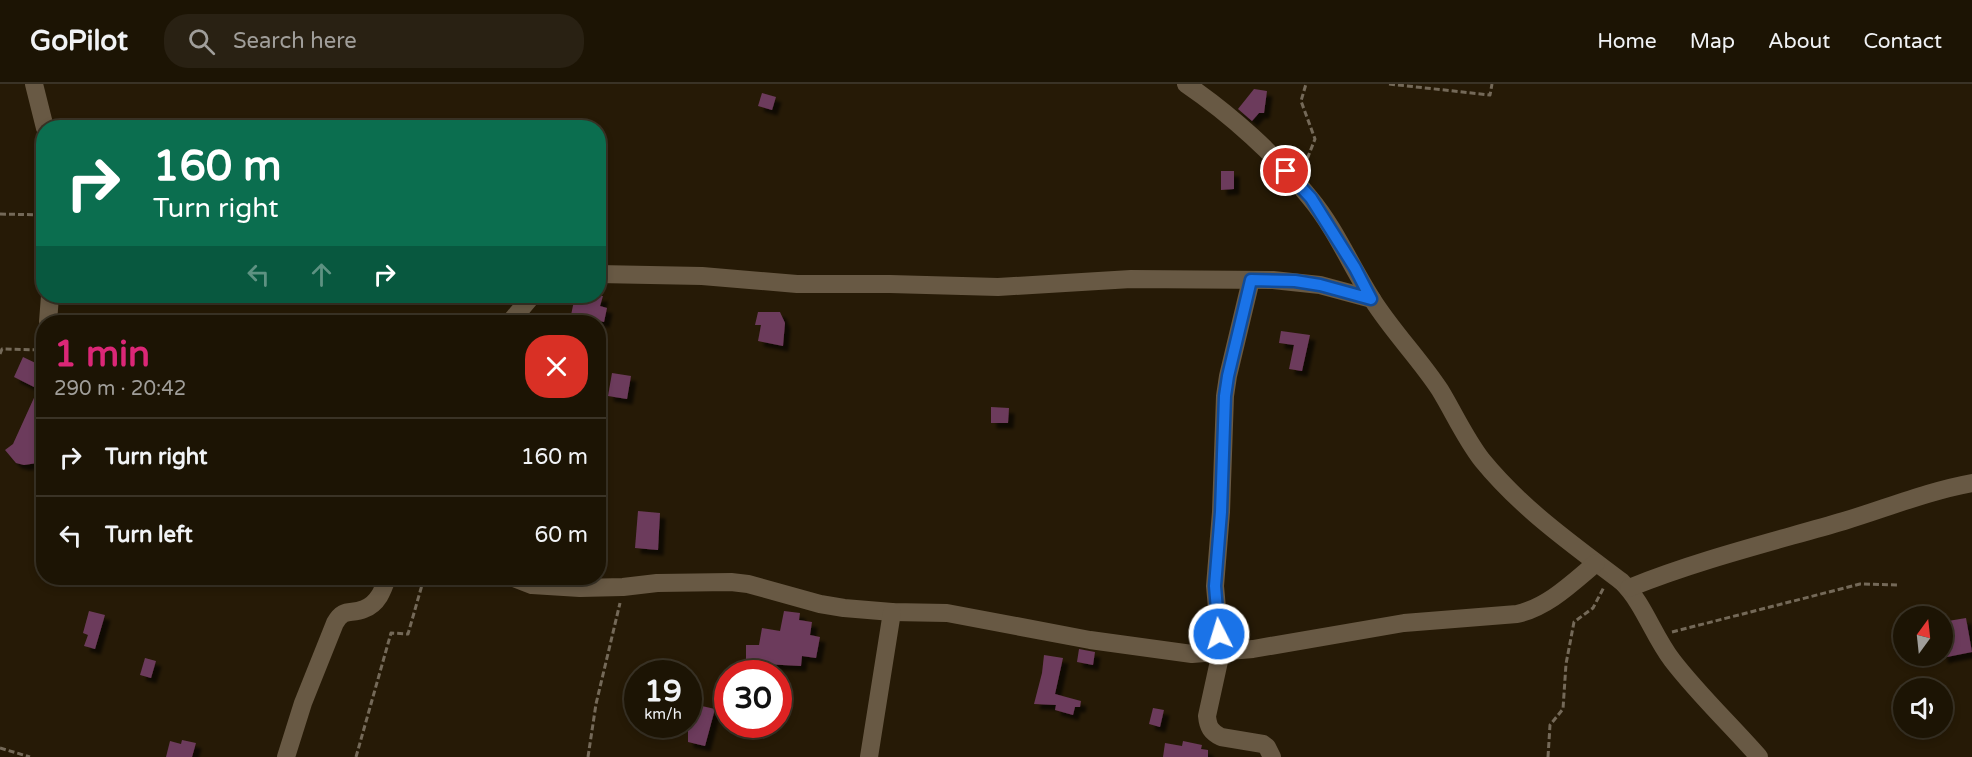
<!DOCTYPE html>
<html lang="en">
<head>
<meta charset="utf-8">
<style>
  body { margin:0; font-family:"Varela Round",sans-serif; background:#292113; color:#f1f3f6; height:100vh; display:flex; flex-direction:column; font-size:22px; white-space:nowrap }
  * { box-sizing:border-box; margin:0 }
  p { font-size:20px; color:#a09e9a }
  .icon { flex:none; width:33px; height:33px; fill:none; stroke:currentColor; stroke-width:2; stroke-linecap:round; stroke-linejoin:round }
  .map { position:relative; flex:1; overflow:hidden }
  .side { position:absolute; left:36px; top:231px; width:570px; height:270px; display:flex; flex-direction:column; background:#1c1404; border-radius:24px; box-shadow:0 3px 9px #0003,0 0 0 2px #3a3326 }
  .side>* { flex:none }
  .hud { position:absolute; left:36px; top:36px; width:570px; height:183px; border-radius:24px; box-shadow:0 3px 9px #0003,0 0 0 2px #3a3326; background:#0b6e4f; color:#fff; overflow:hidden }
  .needle { width:39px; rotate:15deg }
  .buttons { position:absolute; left:1893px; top:522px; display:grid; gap:12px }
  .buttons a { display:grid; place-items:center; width:60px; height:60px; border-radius:50%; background:#1c1404; box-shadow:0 3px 9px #0003,0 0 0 2px #3a3326; font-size:30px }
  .speed { position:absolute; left:624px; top:576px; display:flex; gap:12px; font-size:30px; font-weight:700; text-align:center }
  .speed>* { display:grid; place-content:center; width:78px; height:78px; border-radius:50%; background:#1c1404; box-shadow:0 3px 9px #0003,0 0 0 2px #3a3326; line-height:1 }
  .speed small { font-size:15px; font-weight:400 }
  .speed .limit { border:9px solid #d22; background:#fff; color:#111 }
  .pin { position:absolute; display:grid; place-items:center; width:51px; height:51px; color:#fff; margin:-26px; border:3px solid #fff; border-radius:50%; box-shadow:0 2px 6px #0007 }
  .me { position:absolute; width:66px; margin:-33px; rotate:355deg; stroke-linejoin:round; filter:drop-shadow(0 0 4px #0008) }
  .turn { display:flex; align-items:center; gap:21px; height:126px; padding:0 18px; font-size:27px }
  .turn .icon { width:78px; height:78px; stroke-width:2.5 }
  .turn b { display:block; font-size:42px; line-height:51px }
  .lanes { display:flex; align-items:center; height:57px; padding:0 18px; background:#0003; justify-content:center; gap:30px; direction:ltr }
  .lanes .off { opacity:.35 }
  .round { display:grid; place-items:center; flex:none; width:63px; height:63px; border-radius:24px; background:#292113 }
  .headline { display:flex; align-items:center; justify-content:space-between; height:102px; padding:0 18px }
  h1 { font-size:36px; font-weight:700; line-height:45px; color:#db2777 }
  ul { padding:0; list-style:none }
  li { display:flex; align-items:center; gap:18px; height:78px; padding:0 18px; border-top:2px solid #3a3326 }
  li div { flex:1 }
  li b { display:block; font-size:22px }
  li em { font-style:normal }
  header { display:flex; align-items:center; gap:36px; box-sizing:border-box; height:84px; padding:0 30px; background:#1c1404; border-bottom:2px solid #3a3326 }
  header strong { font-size:28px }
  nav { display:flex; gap:33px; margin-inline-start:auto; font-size:21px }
  .search { width:420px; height:54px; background:#292113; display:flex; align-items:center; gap:15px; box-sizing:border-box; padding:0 21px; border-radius:24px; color:#a09e9a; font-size:22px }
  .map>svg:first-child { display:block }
</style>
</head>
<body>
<header>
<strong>GoPilot</strong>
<div class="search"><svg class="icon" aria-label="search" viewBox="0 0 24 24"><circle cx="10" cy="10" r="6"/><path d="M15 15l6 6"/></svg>Search here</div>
<nav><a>Home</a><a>Map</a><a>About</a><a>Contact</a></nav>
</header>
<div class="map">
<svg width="1972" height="673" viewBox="0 0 1972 673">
  <defs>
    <filter id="shadow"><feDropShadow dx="5.5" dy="5.5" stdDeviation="1.5" flood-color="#0009"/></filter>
  </defs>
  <rect width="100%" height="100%" fill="#261a06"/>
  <g fill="#6c3b5b" filter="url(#shadow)">
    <path d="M1254,5L1267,7L1264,29H1259L1252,37L1238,25Z"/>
    <path d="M762,9L776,13L772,26L758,22Z"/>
    <path d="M1221,87H1234V105L1221,106Z"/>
    <path d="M575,212H603L600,222L607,224L604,238L595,236V238H582L570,236Z"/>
    <path d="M758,228H780L785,239L783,262L758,257L761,241H755Z"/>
    <path d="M1281,247L1310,251L1302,287L1289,285L1294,261L1279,259Z"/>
    <path d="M23,273L44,283V378L24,381L16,379L5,366L13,360L38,305L14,293Z"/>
    <path d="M612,289L631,292L627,315L608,312Z"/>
    <path d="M991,323L1009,324L1008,339H991Z"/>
    <path d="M638,427L660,429L658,466L635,464Z"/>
    <path d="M89,527L105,531L95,565L84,562L88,551L83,549Z"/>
    <path d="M784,527L800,529L799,536L812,538L810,551L820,553L816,574L802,572L801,582L746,579V561H759L762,544L780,547Z"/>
    <path d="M1966,534L1972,568L1942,574V538Z"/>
    <path d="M1079,565L1095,568L1093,581L1077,578Z"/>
    <path d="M1044,571L1063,574L1055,610L1081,617L1080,623H1075L1073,631L1055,626L1056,621L1034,620L1042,589Z"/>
    <path d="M145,574L156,577L151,594L140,591Z"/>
    <path d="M693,620L715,625L705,662L688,658V643Z"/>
    <path d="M1153,624L1164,626L1160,643L1149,640Z"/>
    <path d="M182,656L196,659L192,673H166L170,657L181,660Z"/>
    <path d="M1183,657L1202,661L1201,665L1208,666V673H1163L1165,659L1182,662Z"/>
  </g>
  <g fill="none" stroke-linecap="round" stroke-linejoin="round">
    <g stroke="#746958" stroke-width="3" stroke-dasharray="6 3" stroke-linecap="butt">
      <path d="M1389,0L1490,11L1492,0"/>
      <path d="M1304,83L1315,55L1301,17L1306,0"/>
      <path d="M0,130L44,131"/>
      <path d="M0,270L2,265L44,266"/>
      <path d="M1672,548L1860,500L1898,501"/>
      <path d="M0,664L30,673"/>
      <path d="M356,673L391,549L408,550L424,494"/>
      <path d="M588,673L596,620L620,519"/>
      <path d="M1548,673L1550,641L1563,625L1566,580L1574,538L1593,524L1604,503"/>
    </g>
    <g stroke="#685944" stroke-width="18">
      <path d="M34,0L45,44"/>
      <path d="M1186,0C1230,30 1277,72 1310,114C1335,144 1351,182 1372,215C1392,247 1419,274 1440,306C1454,329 1465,354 1482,376C1522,425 1572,460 1622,498C1644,520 1653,551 1672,576C1698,610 1731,641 1759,673"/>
      <path d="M598,190L702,192L797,200H890L998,203L1131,195L1273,196L1320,201L1372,215"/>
      <path d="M1251,196L1228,292L1225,312L1221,428L1215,502L1221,568L1207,632C1208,643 1211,648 1221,653L1263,660L1267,663L1272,673"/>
      <path d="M48,238L50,212"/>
      <path d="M510,238L532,212"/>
      <path d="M514,494L532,501L580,504L623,503L657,499L731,498L748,500L820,520L844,524L892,528L947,529L1090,556L1192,570L1253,565L1404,539L1517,530C1548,523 1572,499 1596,479"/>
      <path d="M1629,504C1698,476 1772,458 1844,437C1887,424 1928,407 1972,399"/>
      <path d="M286,673L303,619L335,539C344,523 351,531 364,525C378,520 383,506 387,494"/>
      <path d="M869,673L892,528"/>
    </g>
  </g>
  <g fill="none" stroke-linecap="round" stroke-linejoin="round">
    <g stroke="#114b97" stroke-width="15">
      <path id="route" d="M1219,550L1215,502L1221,428L1225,312L1228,292L1251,196L1295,197L1320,201L1371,215L1355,184L1311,114L1286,87"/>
    </g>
    <use href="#route" stroke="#1a73e8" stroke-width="10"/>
  </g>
</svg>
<div class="buttons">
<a><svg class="needle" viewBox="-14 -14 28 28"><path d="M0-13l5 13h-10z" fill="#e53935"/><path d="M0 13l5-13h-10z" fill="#a09e9a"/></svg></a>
<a><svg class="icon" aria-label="sound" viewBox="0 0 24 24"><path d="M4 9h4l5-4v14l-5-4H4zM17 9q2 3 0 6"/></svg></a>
</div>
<div class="speed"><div>19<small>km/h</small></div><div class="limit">30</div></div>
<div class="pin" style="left:1286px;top:87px;background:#d93025"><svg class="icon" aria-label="arrive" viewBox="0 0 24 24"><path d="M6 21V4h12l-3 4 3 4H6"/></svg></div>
<svg class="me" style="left:1219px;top:550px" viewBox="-20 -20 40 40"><circle r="17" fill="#1a73e8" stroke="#fff" stroke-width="3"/><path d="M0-11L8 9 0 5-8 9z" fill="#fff"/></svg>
<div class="hud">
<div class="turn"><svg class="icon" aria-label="right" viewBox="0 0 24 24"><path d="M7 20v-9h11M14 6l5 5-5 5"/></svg><div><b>160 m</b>Turn right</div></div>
<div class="lanes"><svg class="icon off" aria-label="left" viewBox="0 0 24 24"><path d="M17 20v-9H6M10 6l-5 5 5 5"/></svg><svg class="icon off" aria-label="ahead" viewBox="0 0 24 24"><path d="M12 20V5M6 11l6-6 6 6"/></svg><svg class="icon" aria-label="right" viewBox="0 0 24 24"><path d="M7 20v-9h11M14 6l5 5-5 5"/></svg></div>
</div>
<section class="side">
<div class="headline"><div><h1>1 min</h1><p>290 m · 20:42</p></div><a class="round" style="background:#d93025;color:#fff"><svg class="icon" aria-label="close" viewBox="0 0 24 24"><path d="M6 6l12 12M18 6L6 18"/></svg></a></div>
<ul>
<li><svg class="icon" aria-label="right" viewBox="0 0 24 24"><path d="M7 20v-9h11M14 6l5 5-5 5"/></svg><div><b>Turn right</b></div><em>160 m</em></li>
<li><svg class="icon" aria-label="left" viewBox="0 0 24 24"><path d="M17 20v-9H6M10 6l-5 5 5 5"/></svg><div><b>Turn left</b></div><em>60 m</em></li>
</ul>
</section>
</div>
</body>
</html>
